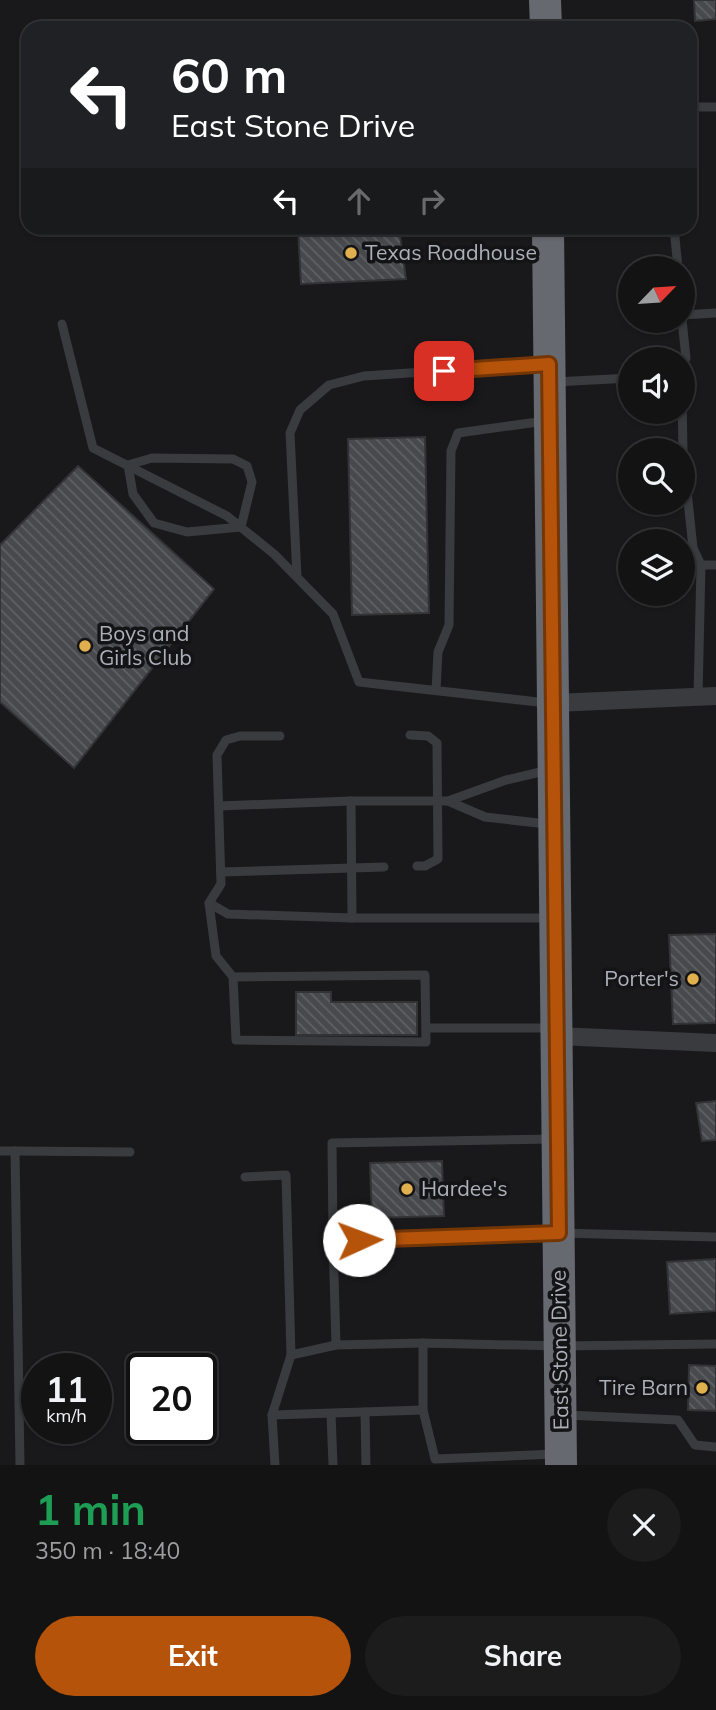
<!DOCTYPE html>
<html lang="en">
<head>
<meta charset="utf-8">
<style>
  body { margin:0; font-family:Mulish,sans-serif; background:#1c1c1d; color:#f1f3f6; height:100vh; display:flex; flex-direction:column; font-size:26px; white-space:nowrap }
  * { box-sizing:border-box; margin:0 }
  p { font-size:23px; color:#9d9ea0 }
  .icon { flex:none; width:38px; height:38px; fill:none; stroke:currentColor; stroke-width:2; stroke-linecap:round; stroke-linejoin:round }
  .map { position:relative; height:1465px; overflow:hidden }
  .sheet { display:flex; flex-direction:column; background:#131314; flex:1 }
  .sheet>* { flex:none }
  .banner { position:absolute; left:21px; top:21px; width:676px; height:214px; border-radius:21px; box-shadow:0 2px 5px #0004,0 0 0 2px #323234; background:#202124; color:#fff; overflow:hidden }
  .needle { width:46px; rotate:65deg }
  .controls { position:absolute; left:618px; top:256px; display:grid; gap:14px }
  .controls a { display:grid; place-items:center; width:77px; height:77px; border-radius:50%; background:#131314; box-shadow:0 2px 5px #0004,0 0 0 2px #323234; font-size:35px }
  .speed { position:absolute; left:21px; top:1353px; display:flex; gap:14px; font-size:35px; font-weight:700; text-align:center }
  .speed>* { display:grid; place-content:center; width:91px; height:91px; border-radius:50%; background:#131314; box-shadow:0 2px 5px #0004,0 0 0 2px #323234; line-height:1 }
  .speed small { font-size:18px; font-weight:400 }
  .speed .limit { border:4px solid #111; border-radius:10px; background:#fff; color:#111 }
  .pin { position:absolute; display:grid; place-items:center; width:60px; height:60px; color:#fff; margin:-30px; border-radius:14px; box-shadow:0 4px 10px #0006 }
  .me { position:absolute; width:77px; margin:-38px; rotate:88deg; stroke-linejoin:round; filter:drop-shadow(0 0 5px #0008) }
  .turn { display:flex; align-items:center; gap:24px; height:147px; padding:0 35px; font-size:32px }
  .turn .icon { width:91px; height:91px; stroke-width:2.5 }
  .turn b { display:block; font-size:49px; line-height:60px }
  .lanes { display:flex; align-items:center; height:66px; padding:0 35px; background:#0003; justify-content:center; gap:35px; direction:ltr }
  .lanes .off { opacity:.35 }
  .round { display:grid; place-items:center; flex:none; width:74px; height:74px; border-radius:37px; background:#1c1c1d }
  .head { display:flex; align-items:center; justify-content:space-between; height:119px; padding:0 35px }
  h1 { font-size:42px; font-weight:700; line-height:52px; color:#1e9e55 }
  .button { display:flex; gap:14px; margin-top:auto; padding:14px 35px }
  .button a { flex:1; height:80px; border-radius:42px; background:#b45309; color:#fff; font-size:28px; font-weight:700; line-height:80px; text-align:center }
  .button a+a { background:#1c1c1d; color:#f1f3f6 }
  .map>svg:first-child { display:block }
</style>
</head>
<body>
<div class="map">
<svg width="716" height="1465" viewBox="0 0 716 1465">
  <defs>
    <pattern id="building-back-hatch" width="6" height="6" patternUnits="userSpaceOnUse" patternTransform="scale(1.75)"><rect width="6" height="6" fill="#48494d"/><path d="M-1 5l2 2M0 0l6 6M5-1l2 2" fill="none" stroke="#606165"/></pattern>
  </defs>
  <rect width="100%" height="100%" fill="#19191b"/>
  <g fill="url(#building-back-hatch)" stroke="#333336" stroke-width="2">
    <path d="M694,0H716V19L695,21Z"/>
    <path d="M298,228H399L406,279L301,284Z"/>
    <path d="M425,437L429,613L352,615L348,439Z"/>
    <path d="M78,466L214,589L74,768L0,702V545Z"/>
    <path d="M716,934V1023L673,1024L669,935Z"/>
    <path d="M296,992H331V1002H417V1035H296Z"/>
    <path d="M716,1101V1140L702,1141L696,1103Z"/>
    <path d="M442,1161L444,1216L372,1218L370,1163Z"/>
    <path d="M716,1259V1311L670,1314L667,1262Z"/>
    <path d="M689,1365L716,1366V1411L688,1410Z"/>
  </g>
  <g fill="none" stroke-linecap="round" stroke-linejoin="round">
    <g stroke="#3a3b3f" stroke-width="9">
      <path d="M690,107H716"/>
      <path d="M674,228L678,268"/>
      <path d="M682,315L716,313"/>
      <path d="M682,320L686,358L682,369"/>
      <path d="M62,324L93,448L227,516L274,554L333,614L359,682L547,703"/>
      <path d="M555,382L630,378"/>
      <path d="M682,393L683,453L693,548L701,565H716"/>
      <path d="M152,458L233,459L247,466L252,482L241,527L187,532L154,523L133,494L128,465Z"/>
      <path d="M297,577L290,433L300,410L329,385L364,376L544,364"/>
      <path d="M436,690L438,652L449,625L451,451L458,433L545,421"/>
      <path d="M698,697L701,565"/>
      <path d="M410,735L428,736L437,743L438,859L425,866H417"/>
      <path d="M351,801L352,918"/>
      <path d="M448,801L485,817L547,824"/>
      <path d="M219,806L351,801H448L506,780L549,770"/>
      <path d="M221,872L384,867"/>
      <path d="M209,903L228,914L352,918H551"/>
      <path d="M233,977L425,975L426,1042L236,1040L233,977L216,956L209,903L221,884L217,755L226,740L240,736H280"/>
      <path d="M426,1028H550"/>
      <path d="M553,1139L332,1143L333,1240L559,1233L716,1237"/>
      <path d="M0,1151H15L20,1465"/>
      <path d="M15,1151L130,1152"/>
      <path d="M245,1177L286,1175L291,1355L336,1345L423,1343"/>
      <path d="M333,1240L336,1345"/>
      <path d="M365,1412L366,1465"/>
      <path d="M331,1414L333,1465"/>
      <path d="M272,1415L423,1410"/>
      <path d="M566,1415L678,1420L695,1445L716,1447"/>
      <path d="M556,1454L435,1459L423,1410V1343L560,1346L716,1344"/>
      <path d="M275,1465L272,1415L291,1355"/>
    </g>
    <g stroke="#3a3b3f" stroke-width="18">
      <path d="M554,703L716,696"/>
      <path d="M557,1036L716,1043"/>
    </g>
    <g stroke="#676970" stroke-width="32">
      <path d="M545,0L546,28"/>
      <path d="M548,228L561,1465"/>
    </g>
  </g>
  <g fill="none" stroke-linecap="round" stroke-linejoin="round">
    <g stroke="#753606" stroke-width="18">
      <path id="route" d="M359,1240L559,1233L549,364L444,371"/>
    </g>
    <use href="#route" stroke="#b45309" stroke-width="12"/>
  </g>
  <g fill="#dfb04d" stroke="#141416" stroke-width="2.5">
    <circle cx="351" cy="253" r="7"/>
    <circle cx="85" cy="646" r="7"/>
    <circle cx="693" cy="979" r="7"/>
    <circle cx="407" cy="1189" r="7"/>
    <circle cx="702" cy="1388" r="7"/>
  </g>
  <g text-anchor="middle" stroke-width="7" stroke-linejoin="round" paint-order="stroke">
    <g font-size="21" fill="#adb0b9" stroke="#141416" text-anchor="start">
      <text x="365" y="260">Texas Roadhouse</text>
      <text x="99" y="641">Boys and<tspan x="99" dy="24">Girls Club</tspan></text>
      <text x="679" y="986" text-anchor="end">Porter's</text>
      <text x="421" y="1196">Hardee's</text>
      <text x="688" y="1395" text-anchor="end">Tire Barn</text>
    </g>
    <g font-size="21" fill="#adb0b9" stroke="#141416">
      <text transform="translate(560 1350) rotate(-91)" y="7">East Stone Drive</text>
    </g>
  </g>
</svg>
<div class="controls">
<a><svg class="needle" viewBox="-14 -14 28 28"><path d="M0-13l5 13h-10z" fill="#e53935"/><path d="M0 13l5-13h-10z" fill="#9d9ea0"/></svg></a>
<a><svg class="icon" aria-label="sound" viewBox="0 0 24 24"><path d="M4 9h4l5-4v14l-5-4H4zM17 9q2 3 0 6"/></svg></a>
<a><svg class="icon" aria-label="search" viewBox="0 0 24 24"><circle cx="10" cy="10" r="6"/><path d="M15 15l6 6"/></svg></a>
<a><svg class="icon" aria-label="layers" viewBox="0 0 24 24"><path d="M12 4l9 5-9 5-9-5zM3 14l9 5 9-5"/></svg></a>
</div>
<div class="speed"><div>11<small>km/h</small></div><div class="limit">20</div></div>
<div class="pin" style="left:444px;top:371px;background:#d93025"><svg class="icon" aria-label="arrive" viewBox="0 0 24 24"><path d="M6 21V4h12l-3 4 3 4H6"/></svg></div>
<svg class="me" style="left:359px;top:1240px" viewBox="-20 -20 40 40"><circle r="19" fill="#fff"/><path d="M0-13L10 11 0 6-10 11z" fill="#b45309"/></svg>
<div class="banner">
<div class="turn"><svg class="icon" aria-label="left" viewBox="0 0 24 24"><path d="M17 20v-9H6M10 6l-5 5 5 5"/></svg><div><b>60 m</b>East Stone Drive</div></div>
<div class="lanes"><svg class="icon" aria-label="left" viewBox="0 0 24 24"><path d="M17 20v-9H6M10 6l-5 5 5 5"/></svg><svg class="icon off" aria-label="ahead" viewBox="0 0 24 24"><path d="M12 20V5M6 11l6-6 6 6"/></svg><svg class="icon off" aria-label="right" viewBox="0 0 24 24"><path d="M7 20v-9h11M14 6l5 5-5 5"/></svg></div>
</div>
</div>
<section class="sheet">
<div class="head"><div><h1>1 min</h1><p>350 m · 18:40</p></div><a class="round"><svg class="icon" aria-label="close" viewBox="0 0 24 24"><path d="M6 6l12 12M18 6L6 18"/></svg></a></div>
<div class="button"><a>Exit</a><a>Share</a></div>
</section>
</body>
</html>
